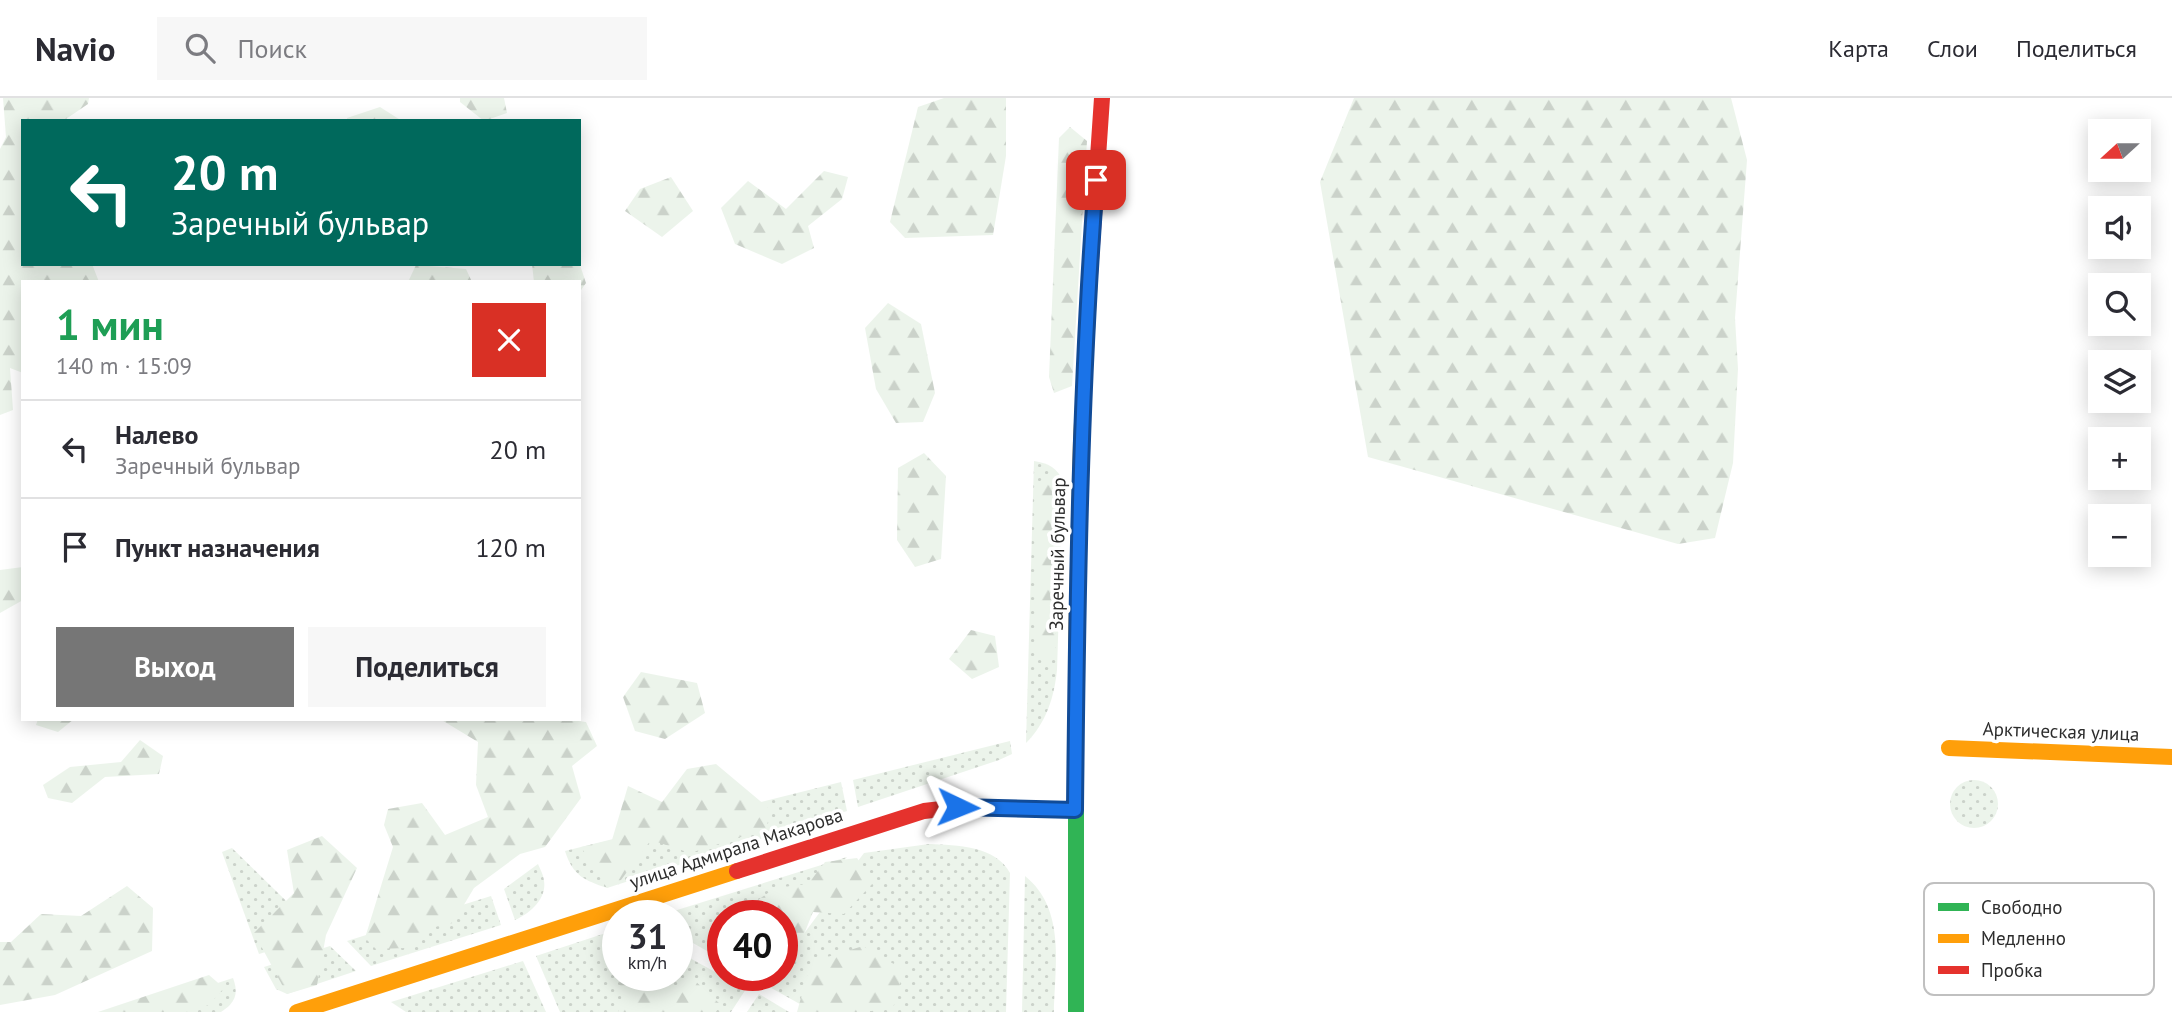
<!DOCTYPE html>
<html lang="ru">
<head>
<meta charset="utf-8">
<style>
  body { margin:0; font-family:"PT Sans",sans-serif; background:#f7f7f7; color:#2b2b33; height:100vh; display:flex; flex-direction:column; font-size:26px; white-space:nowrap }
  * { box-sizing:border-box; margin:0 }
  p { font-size:23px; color:#7c7c81 }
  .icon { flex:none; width:38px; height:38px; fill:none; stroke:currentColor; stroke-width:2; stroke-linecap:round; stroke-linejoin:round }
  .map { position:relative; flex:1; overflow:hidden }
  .details { position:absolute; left:21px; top:182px; width:560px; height:441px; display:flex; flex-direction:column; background:#fff; border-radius:0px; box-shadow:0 4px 18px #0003 }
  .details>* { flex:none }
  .banner { position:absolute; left:21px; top:21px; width:560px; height:147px; border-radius:0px; box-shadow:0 4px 18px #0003; background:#00695c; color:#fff; overflow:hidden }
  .needle { width:46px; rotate:249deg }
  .fabs { position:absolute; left:2088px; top:21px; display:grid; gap:14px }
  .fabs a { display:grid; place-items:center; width:63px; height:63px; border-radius:0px; background:#fff; box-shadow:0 4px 18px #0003; font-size:35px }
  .speed { position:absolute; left:602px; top:802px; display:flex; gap:14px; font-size:35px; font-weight:700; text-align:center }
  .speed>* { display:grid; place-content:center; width:91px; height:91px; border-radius:50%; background:#fff; box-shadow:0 4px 18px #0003; line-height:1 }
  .speed small { font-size:18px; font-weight:400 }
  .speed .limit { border:10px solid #d22; background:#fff; color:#111 }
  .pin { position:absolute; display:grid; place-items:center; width:60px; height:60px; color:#fff; margin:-30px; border-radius:14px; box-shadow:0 4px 10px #0006 }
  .me { position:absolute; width:77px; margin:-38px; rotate:92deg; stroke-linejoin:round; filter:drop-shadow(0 0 5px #0008) }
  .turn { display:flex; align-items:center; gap:24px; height:147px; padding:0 35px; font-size:32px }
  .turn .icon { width:91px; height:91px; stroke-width:2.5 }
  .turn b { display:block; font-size:49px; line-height:60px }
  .round { display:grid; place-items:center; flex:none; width:74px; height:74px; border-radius:0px; background:#f7f7f7 }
  .head { display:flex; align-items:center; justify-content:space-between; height:119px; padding:0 35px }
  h1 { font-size:42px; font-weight:700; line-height:52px; color:#1e9e55 }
  .button { display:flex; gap:14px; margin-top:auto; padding:14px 35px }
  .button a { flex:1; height:80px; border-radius:0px; background:#767676; color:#fff; font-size:28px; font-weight:700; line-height:80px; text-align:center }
  .button a+a { background:#f7f7f7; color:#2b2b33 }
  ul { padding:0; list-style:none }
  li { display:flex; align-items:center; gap:21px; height:98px; padding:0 35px; border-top:2px solid #e1e1e2 }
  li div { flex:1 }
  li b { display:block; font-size:26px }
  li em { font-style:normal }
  header { display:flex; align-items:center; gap:42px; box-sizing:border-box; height:98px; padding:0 35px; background:#fff; border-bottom:2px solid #e1e1e2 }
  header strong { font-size:33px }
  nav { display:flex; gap:38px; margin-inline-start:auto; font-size:24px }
  .search { width:490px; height:63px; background:#f7f7f7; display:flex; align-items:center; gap:18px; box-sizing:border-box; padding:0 24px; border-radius:0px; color:#7c7c81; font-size:26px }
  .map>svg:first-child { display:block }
</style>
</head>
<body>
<header>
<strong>Navio</strong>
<div class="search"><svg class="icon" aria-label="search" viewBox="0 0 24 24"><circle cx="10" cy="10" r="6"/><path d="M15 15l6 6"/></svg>Поиск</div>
<nav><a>Карта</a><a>Слои</a><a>Поделиться</a></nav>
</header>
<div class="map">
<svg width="2172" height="914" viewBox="0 0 2172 914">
  <defs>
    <pattern id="grass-dots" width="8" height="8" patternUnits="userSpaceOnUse" patternTransform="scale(1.75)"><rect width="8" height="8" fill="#ecf4eb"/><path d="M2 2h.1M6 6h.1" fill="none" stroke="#cbd2ca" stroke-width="1.8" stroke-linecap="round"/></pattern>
    <pattern id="forest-firs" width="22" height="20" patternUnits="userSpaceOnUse" patternTransform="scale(1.75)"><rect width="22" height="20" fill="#ecf4eb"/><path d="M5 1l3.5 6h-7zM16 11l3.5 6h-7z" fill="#cbd2ca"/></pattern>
  </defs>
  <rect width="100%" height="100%" fill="#fff"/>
  <g fill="url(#grass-dots)">
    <path d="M1034,363C1048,365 1058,370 1063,384L1057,572C1054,600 1046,625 1026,645Z"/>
    <path d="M1010,643L1012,656L999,662L858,709L853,682Z"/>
    <circle cx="1974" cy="706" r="24"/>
    <path d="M841,684L847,713L607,790C584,782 573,778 565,753Z"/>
    <path d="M929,746C957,747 996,748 1010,775L1006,914H814L766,887L773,877H782V865L864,755Z"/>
    <path d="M232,750L321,837L259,856L222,754Z"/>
    <path d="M847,759L782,845V817H723V862L677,836V817H661Z"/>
    <path d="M538,766C540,771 544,778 544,783C547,801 529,816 515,822L504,791Z"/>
    <path d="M1025,778C1066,811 1055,867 1054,914H1022Z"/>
    <path d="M491,798L501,827L371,868L347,843Z"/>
    <path d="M618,831V877H677V853L746,891L731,914H560L536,858Z"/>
    <path d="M330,848L356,873L287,896L276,891L264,869Z"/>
    <path d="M523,863L546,914H406L391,904Z"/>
    <path d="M233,880C239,896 235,905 221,914H129Z"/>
    <path d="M759,896L789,914H747Z"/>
  </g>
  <g fill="url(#forest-firs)">
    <path d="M3,0H89L88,6L63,23H23V166H92L99,184H23V275L10,270L13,312L0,317V51L6,39Z"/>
    <path d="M460,0H504L507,15L484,23L460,4Z"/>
    <path d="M944,0H1006V58L993,137L905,140L890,124L918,9Z"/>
    <path d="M1354,0H1731L1747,62L1735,220L1738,271L1733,365L1715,440L1678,446L1368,359L1320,84Z"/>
    <path d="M380,9L402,23H347V20Z"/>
    <path d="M1070,29L1087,43L1072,288L1054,295L1049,279L1059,40Z"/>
    <path d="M824,73L848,79L842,101L808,128L814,150L782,166L735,146L721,110L748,83L786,111Z"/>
    <path d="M671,79L693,113L662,139L625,113L640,91Z"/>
    <path d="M579,164L586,185L579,195V184H534L532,166H579Z"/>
    <path d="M416,167L466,171L472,184H408Z"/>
    <path d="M888,205L921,226L935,295L923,324L896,325L876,291L865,230Z"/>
    <path d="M924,355L946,378L941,461L915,469L897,442L898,370Z"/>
    <path d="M1049,375L1059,385L1055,553L1044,563L1037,552V386Z"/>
    <path d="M23,469V502L0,515V472Z"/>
    <path d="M971,532L995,538L999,569L972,581L949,561Z"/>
    <path d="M641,574L697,585L705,615L665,641L635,633L623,599Z"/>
    <path d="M38,621H74L58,634L36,627Z"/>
    <path d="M440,621H565L586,624L597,648L572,668L581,700L545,749L520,756L474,790L453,825L425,831L406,850L376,851L365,840L393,749L384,727L388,711L422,705L445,737L488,719L476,687L478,644Z"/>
    <path d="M140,642L163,658L159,676L105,679L72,705L48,700L43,687L70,669L121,664Z"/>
    <path d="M716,666L771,712L766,731L690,755L651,742L621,782L607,790L581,749L612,742L628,688L662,704L687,671Z"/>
    <path d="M322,738L357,770L326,837L317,887L287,896L254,835L294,795L287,752Z"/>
    <path d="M857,760L874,784L844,816L813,814L802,841L782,849V817H737L775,790L808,786L825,764Z"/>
    <path d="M127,788L153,810L152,853L55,897L0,907V844H11L41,816L81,818Z"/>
    <path d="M863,848L904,872L893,910L864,914H797L811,864Z"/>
    <path d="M209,877L224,890L209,907L186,914H98Z"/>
    <path d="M619,877H668L671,891L692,880L720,906L716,914H618L622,902Z"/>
  </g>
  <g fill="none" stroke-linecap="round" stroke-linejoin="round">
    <path stroke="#30b455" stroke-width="16" d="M1076,549V914"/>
    <g stroke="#ff9f0a" stroke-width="16">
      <path d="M1076,549L1081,343L1090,177"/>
      <path d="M1949,650L2172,659"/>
      <path d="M297,914L737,773"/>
    </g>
    <g stroke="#e5322d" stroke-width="16">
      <path d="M1090,177L1102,0"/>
      <path d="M737,773L924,713L959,709L1075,712"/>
    </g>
  </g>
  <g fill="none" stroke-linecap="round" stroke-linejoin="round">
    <g stroke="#114b97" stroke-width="18">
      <path id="route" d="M958,709L1075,712C1077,501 1080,291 1096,82"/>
    </g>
    <use href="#route" stroke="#1a73e8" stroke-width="12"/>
  </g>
  <g text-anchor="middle" stroke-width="7" stroke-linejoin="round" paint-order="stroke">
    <g font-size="19" fill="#2d2d2d" stroke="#fff">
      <text transform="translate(1057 456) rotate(-89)" y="7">Заречный бульвар</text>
      <text transform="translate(2061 633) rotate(2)" y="7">Арктическая улица</text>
      <text transform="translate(736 750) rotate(-18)" y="7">улица Адмирала Макарова</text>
    </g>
  </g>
  <rect x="1924" y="785" width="230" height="112" rx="10" fill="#fff" stroke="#c0c0c0" stroke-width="2"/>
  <rect x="1938" y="805" width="31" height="8" fill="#30b455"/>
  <rect x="1938" y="836" width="31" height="9" fill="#ff9f0a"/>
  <rect x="1938" y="868" width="31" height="8" fill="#e5322d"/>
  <g font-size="19" fill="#2d2d2d">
    <text x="1981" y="816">Свободно</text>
    <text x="1981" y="847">Медленно</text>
    <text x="1981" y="879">Пробка</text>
  </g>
</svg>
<div class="fabs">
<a><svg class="needle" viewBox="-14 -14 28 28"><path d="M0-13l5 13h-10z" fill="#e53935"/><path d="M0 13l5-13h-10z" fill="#7c7c81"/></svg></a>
<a><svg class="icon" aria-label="sound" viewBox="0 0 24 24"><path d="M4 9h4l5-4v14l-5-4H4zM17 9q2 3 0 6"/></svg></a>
<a><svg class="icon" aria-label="search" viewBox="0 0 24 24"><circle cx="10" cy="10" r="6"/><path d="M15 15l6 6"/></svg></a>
<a><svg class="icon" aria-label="layers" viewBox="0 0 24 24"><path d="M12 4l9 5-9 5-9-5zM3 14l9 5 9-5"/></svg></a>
<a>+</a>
<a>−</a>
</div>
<div class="speed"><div>31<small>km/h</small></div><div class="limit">40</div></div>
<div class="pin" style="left:1096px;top:82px;background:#d93025"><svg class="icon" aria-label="arrive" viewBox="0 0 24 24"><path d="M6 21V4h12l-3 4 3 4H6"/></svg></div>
<svg class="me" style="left:958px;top:709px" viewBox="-20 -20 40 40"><path d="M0-17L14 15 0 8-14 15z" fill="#1a73e8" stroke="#fff" stroke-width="4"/></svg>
<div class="banner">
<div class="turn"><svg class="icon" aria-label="left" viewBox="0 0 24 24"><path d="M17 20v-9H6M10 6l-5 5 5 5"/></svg><div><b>20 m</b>Заречный бульвар</div></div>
</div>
<section class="details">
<div class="head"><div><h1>1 мин</h1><p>140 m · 15:09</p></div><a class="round" style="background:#d93025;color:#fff"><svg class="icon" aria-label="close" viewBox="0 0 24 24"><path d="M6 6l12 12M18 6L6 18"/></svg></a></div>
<ul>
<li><svg class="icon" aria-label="left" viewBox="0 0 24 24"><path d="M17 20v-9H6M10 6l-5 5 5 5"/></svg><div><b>Налево</b><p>Заречный бульвар</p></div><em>20 m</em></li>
<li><svg class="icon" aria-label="arrive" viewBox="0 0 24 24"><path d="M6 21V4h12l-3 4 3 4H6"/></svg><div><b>Пункт назначения</b></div><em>120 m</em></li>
</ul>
<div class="button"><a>Выход</a><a>Поделиться</a></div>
</section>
</div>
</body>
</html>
